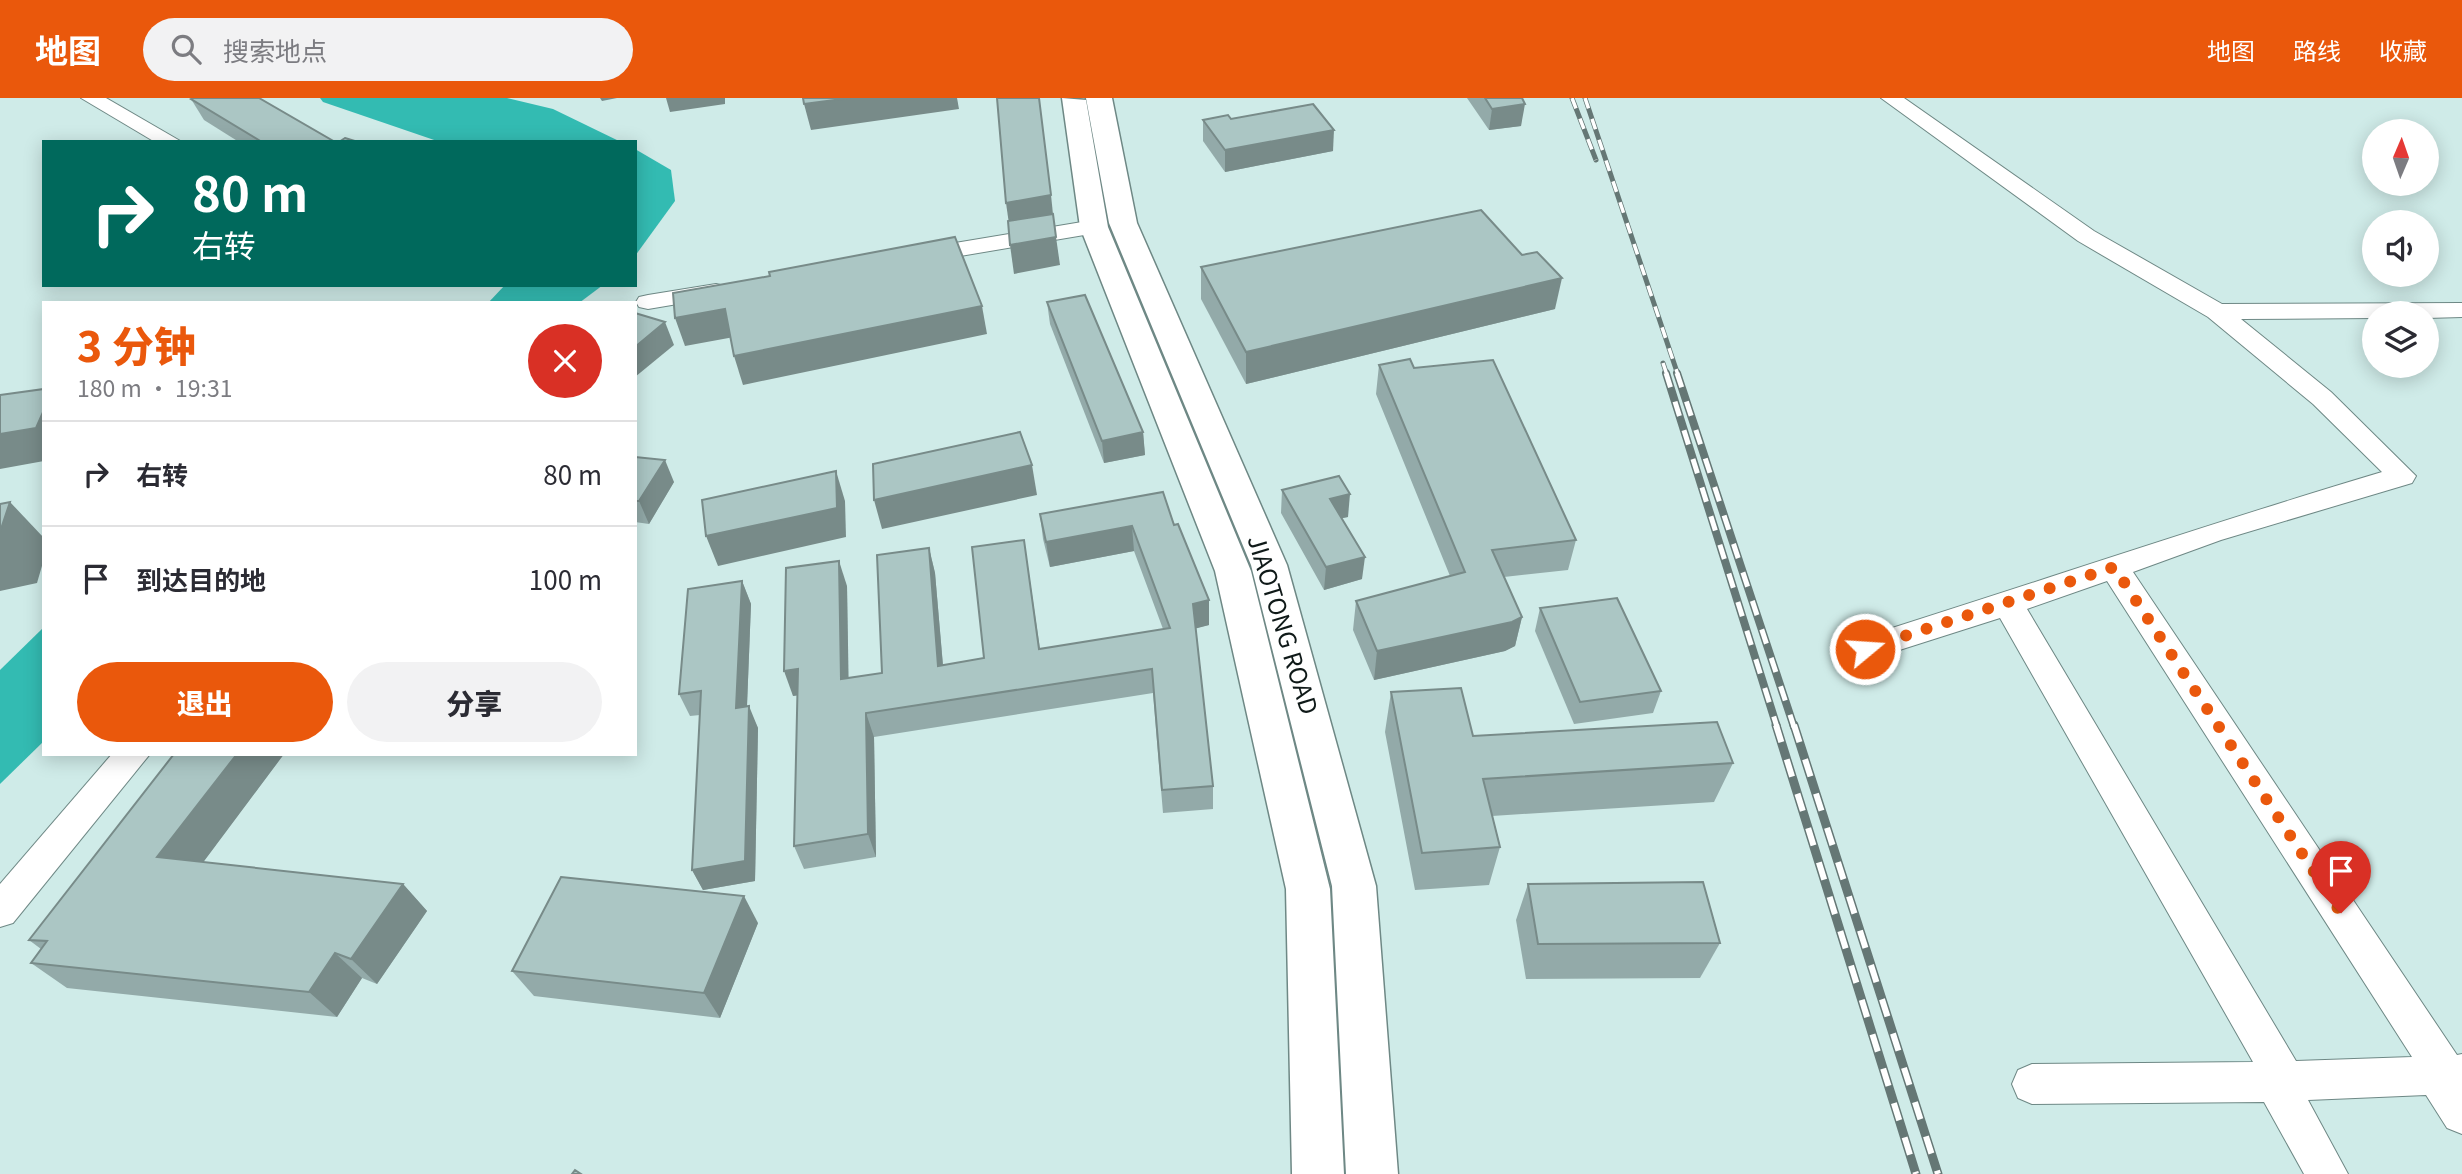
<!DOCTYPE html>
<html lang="zh">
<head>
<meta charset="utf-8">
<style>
  body { margin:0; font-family:Georgia,"Noto Sans SC",serif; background:#f2f2f3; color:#2b2b33; height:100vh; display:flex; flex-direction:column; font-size:26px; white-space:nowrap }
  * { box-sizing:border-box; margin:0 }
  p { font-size:23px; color:#7c7c81 }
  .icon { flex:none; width:38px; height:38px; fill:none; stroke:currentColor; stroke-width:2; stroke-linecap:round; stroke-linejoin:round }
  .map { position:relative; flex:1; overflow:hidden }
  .panel { position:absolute; left:42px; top:203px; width:595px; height:455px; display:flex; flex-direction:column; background:#fff; border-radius:0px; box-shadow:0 4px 18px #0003 }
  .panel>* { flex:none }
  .guide { position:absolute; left:42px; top:42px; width:595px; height:147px; border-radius:0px; box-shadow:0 4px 18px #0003; background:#00695c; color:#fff; overflow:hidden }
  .needle { width:46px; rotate:2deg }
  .buttons { position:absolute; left:2362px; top:21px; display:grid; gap:14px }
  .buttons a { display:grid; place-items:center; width:77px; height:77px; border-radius:50%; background:#fff; box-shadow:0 4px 18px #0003; font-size:35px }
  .pin { position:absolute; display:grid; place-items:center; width:60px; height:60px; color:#fff; margin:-72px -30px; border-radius:50% 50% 50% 0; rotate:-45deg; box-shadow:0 0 7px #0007 }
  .pin .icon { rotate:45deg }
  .me { position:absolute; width:77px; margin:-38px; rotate:72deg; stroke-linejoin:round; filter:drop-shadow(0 0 5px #0008) }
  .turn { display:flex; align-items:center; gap:24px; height:147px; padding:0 35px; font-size:32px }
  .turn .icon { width:91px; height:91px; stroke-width:2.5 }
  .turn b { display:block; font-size:49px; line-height:60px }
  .round { display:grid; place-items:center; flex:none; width:74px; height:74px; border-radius:37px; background:#f2f2f3 }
  .headline { display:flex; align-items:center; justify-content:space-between; height:119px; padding:0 35px }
  h1 { font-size:42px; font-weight:800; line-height:52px; color:#ea580c }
  .primary-button { display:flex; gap:14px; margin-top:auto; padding:14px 35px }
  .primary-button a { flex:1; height:80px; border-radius:42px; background:#ea580c; color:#fff; font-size:28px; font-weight:800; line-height:80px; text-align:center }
  .primary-button a+a { background:#f2f2f3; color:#2b2b33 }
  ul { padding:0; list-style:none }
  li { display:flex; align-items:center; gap:21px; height:105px; padding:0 35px; border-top:2px solid #e1e1e2 }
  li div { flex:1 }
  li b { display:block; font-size:26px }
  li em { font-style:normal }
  header { display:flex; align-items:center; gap:42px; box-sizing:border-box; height:98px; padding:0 35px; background:#ea580c; color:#fff }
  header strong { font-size:33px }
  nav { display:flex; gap:38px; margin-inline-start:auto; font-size:24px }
  .search { width:490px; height:63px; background:#f2f2f3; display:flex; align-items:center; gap:18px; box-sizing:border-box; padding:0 24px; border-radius:38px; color:#7c7c81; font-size:26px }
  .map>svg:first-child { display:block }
</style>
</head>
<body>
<header>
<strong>地图</strong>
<div class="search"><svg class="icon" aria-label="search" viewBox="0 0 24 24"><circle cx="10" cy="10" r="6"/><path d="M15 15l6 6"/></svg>搜索地点</div>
<nav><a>地图</a><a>路线</a><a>收藏</a></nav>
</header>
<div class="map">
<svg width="2462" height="1076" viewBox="0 0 2462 1076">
  <rect width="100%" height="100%" fill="#cfebe8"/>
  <g fill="#33bbb2">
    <path d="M320,0H507L553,11L621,44H440L323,4Z"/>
    <path d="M635,51L671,72L675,103L635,158Z"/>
    <path d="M505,187H603L579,205H488Z"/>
    <path d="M44,529V643L0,686V572Z"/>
  </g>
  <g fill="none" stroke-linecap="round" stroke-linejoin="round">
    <g stroke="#6e8885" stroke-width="2">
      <g id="street">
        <path d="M81,0H106L182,44H155Z"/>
        <path d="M1881,0H1904L2094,133L2222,206L2462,205V219L2427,220V215H2375V220L2241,221L2331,294L2416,378L2412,385L2221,442L2133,474L2457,957L2462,956V1036L2447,1030L2426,997L2308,1002L2348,1076H2304L2264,1004L2032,1006L2018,1000L2012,986L2018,972L2032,966L2253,964L2000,520L1865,563L1854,560L1849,551L1854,542C2030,487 2204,427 2382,374L2313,306L2208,219L2078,143ZM2107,483L2412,959L2296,963L2027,511Z"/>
        <path d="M1094,122L1102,124L1106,129L1102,134L919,165L911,163L907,158L911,153L919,151Z"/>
        <path d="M716,186L725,188L728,193L725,198L648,211L639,209L636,204L639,199L648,197Z"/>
        <path d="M112,656H150L13,825L0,829V786Z"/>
      </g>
    </g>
    <g stroke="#6e8885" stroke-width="3">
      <g id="primary">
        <path d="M1062,0L1086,2L1108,129L1251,473L1330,791L1344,1076H1292L1286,791L1215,473L1080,129Z"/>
        <path d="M1086,0H1112L1137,125L1287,467L1376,788L1398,1076H1346L1332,788L1251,467L1109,125Z"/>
      </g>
    </g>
    <use href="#street" fill="#fff" fill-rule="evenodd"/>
    <use href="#primary" fill="#fff" fill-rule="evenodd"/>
    <g stroke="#657775" stroke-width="5">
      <g id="rail-far2">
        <path d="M1572,0L1596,62"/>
        <path d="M1585,0L1678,277"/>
        <path d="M1663,265L1667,277"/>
      </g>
    </g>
    <g stroke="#657775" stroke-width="8">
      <g id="rail-far1">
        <path d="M1666,275L1777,629"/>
        <path d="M1677,275L1794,629"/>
      </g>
    </g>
    <g stroke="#657775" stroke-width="9">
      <g id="rail">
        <path d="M1776,627L1916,1076"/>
        <path d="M1794,627L1938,1076"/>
      </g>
    </g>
    <use href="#rail-far2" stroke="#fff" stroke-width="3.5" stroke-dasharray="11" stroke-linecap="butt"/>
    <use href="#rail-far1" stroke="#fff" stroke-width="5" stroke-dasharray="15" stroke-linecap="butt"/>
    <use href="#rail" stroke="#fff" stroke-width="6" stroke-dasharray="18" stroke-linecap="butt"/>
  </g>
  <g fill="#93aaa9">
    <path d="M1467,0H1522L1521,28L1489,32Z"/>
    <path d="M191,1L335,44H239L204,22Z"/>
    <path d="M1231,21L1333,53L1225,74L1203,43V22Z"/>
    <path d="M1201,169L1555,211L1246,286L1201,201Z"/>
    <path d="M1047,204L1143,334L1145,357L1104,365L1050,226Z"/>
    <path d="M1379,267L1414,270L1576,442L1568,472L1504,479L1522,519L1515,548L1505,553L1374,582L1353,532L1356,503L1450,478L1376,296Z"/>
    <path d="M635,359L674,384L649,426L635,424Z"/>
    <path d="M1282,392L1348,419L1341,420L1362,481L1324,492L1281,415Z"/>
    <path d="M1040,416L1174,427L1209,502V527L1196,530L1213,688V711L1163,715L1153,595L874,639L876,759L804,771L794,748L798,597L793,598L847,488L848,580L882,575L929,450L935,475L943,567L984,560L1024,442L1040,551L1163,531L1134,453L1050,469L1043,441Z"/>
    <path d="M742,483L751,506L747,608L758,630L755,783L703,792L692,772L700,617L690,618L679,596Z"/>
    <path d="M1540,510L1661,593L1653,615L1574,626L1535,533Z"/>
    <path d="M1391,594L1473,638L1733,665L1714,704L1492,718L1500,749L1489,787L1415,792L1385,634Z"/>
    <path d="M174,656H284L203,764L403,786L427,813L377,886L362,880L337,919L67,890L31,865L41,851L29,842Z"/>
    <path d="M1528,786L1720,845L1700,880L1526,881L1516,822Z"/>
    <path d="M758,825L720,920L534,898L512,873Z"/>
  </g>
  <g fill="#788b89">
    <path d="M600,0H617L602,3Z"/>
    <path d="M666,0H725V6L670,14Z"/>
    <path d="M850,0H957L959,11L811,32L804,6Z"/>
    <path d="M1525,6L1521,28L1489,32L1492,11Z"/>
    <path d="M1334,32L1333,53L1225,74V52Z"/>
    <path d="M1051,97L1054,126L1010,133L1006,105Z"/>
    <path d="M1056,139L1060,167L1014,176L1010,147Z"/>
    <path d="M1562,180L1555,211L1246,286V254Z"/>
    <path d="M982,208L987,236L743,287L734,258Z"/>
    <path d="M725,211L734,239L685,248L675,220Z"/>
    <path d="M665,224L674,247L635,279V249Z"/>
    <path d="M44,312V363L0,371V336Z"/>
    <path d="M1143,334L1145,357L1104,365L1102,343Z"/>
    <path d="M665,362L674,384L649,426L639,403Z"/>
    <path d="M1032,367L1037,397L882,431L874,402Z"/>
    <path d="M836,373L845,403L846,439L718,468L706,438Z"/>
    <path d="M1350,396L1348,419L1328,423L1330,401Z"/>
    <path d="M10,404L44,440V461L37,485L0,493V434Z"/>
    <path d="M1132,428L1134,453L1050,469L1046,444Z"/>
    <path d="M929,450L935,475L945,592L938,568Z"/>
    <path d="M1365,459L1362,481L1324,492L1326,469Z"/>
    <path d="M839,463L847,488L849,605L841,581Z"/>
    <path d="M742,483L751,506L746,632L736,610Z"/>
    <path d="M1209,502V527L1194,531L1193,506Z"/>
    <path d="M1522,519L1515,548L1505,553L1374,582L1377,553Z"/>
    <path d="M798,571L807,596L793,598L784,573Z"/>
    <path d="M749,608L758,630L755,783L703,792L692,772Z"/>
    <path d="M866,615L874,639L876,759L868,736Z"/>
    <path d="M237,656H284L187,786L157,759Z"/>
    <path d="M403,786L427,813L377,886L351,861Z"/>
    <path d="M744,798L758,825L720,920L704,895Z"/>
    <path d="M335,855L362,880L337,919L309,894Z"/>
  </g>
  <g fill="#abc6c4" stroke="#788b89" stroke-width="2">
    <path d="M193,0H259L335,44H262L191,1Z"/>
    <path d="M803,0H850L804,6Z"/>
    <path d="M997,0H1039L1051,97L1006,105Z"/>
    <path d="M1485,0H1522L1525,6L1492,11Z"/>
    <path d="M1313,6L1334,32L1225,52L1203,22L1228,17L1231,21Z"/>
    <path d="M345,40L358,44H339Z"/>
    <path d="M1481,112L1522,157L1537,154L1562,180L1246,254L1201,169Z"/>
    <path d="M1053,116L1056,139L1010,147L1008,123Z"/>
    <path d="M955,139L982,208L734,258L725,211L675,220L673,195L770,178L769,174Z"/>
    <path d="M1085,197L1143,334L1102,343L1047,204Z"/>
    <path d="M635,215L665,224L635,249Z"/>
    <path d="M1410,261L1414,270L1493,262L1576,442L1492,452L1522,519L1512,524L1377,553L1356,503L1465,474L1379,267Z"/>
    <path d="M44,291V312L36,330L0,336V297Z"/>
    <path d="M1020,334L1032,367L874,402L873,366Z"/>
    <path d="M635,359L665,362L639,403H635Z"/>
    <path d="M836,373L837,410L706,438L702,402Z"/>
    <path d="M1339,378L1350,396L1330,401L1365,459L1326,469L1282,392Z"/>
    <path d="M1163,394L1174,427L1178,426L1209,502L1193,506L1213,688L1162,692L1152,571L866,615L868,736L794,748L798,571L784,573L786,470L839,463L841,581L882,575L877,457L929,450L938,568L984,560L972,449L1024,442L1039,551L1170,530L1132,428L1046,444L1040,416Z"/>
    <path d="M10,404L0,434V406Z"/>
    <path d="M742,483L736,610L749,608L745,763L692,772L701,593L679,596L688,491Z"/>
    <path d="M1617,500L1661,593L1580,604L1540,510Z"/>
    <path d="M1461,590L1473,638L1717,624L1733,665L1483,681L1500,749L1422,755L1391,594Z"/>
    <path d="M174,656H237L157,759L403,786L351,861L335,855L309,894L31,865L47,843L29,842Z"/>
    <path d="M561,779L744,798L704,895L512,873Z"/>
    <path d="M1703,784L1720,845L1538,846L1528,786Z"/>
    <path d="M575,1072L581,1076H572Z"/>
  </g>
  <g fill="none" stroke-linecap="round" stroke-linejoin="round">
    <path stroke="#ea580c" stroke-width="12" stroke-dasharray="0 21.6" d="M1865,551L2114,469L2341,815"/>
  </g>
  <g text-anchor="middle" stroke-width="7" stroke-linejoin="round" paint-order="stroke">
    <g font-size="24" fill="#0f1918" stroke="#fff">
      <text transform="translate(1282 527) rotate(73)" y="8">JIAOTONG ROAD</text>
    </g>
  </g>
</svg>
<div class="buttons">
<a><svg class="needle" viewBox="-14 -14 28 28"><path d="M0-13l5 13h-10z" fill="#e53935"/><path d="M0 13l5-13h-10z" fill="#7c7c81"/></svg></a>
<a><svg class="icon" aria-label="sound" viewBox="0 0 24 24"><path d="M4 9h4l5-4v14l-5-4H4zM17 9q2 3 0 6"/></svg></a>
<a><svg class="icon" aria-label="layers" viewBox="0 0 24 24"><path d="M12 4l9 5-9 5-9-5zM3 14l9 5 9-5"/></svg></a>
</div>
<div class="pin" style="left:2341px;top:815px;background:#d93025"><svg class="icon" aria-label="arrive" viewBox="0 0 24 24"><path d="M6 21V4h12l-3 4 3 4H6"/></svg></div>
<svg class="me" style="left:1865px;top:551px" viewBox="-20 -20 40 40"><circle r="17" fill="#ea580c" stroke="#fff" stroke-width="3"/><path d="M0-11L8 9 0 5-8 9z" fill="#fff"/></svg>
<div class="guide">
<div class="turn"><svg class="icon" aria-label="right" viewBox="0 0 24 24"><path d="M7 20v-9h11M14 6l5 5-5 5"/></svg><div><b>80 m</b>右转</div></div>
</div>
<section class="panel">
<div class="headline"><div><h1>3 分钟</h1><p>180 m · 19:31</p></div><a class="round" style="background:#d93025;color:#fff"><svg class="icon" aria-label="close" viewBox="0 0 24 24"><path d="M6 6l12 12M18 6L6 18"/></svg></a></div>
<ul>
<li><svg class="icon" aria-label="right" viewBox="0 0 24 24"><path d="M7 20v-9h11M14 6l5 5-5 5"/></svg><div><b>右转</b></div><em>80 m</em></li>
<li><svg class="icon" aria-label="arrive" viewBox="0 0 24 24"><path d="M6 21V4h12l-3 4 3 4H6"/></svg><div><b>到达目的地</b></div><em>100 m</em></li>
</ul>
<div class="primary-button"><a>退出</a><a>分享</a></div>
</section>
</div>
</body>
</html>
